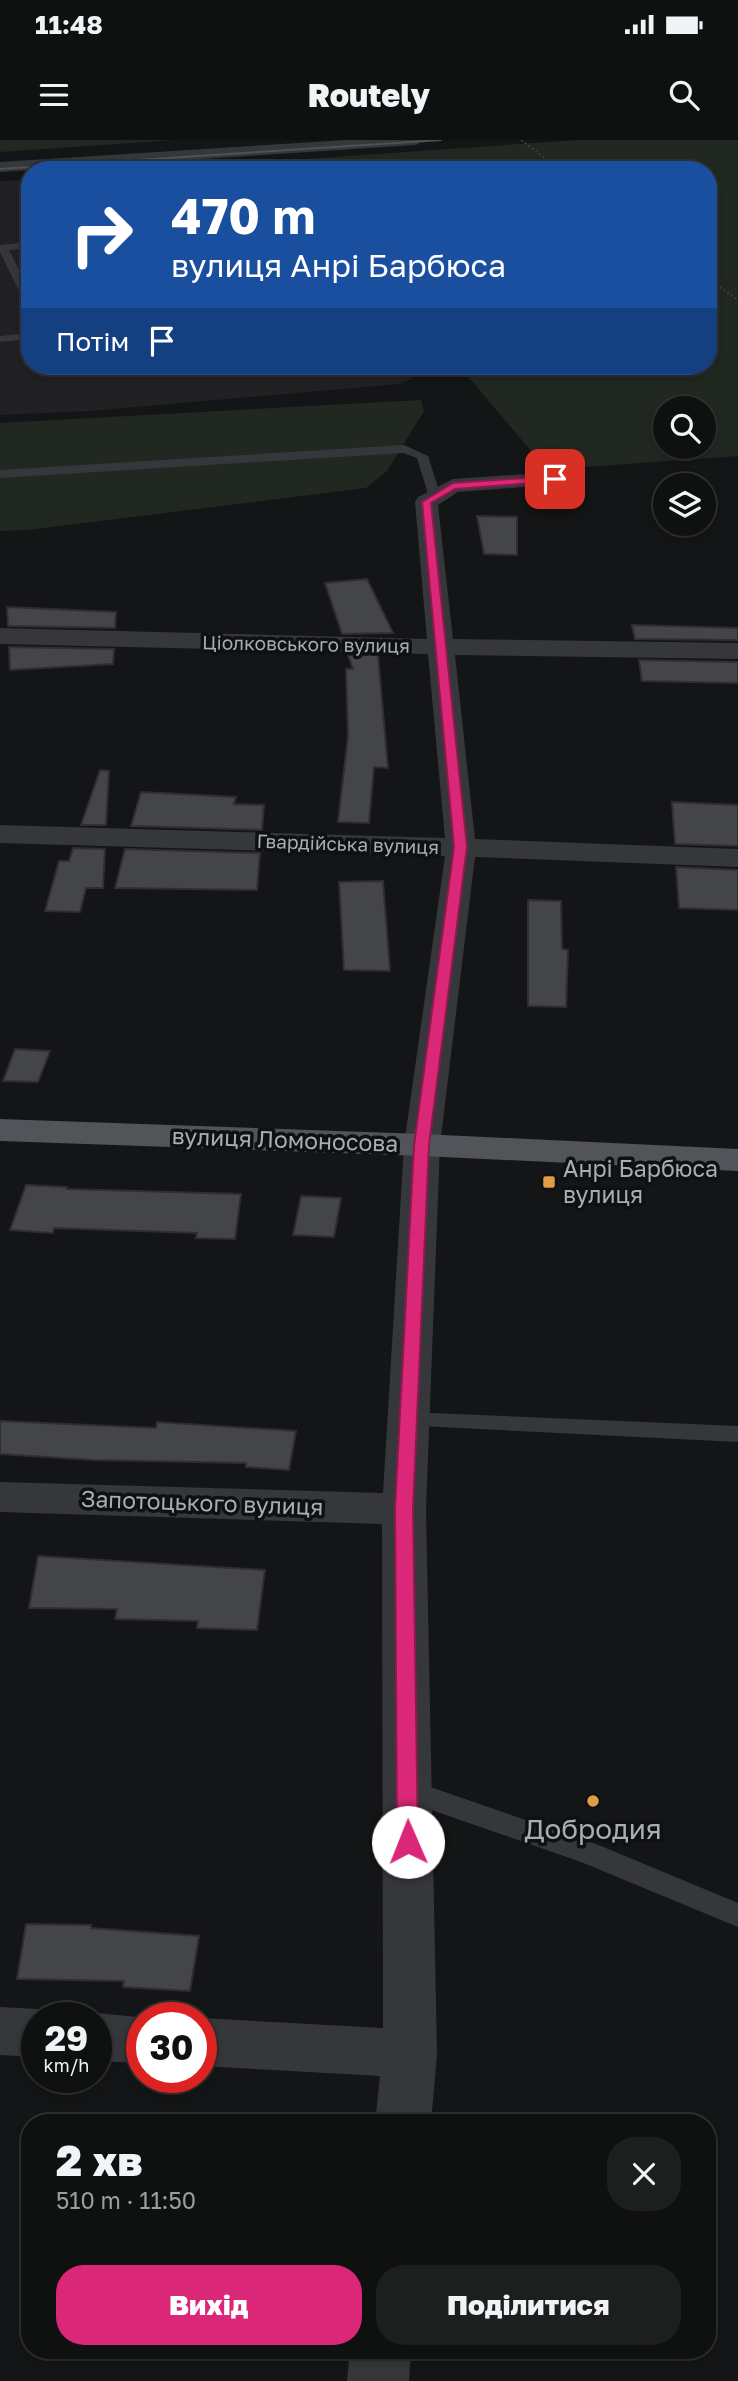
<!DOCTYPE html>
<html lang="uk">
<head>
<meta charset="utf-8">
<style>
  body { margin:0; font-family:"Golos Text",sans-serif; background:#1d1e1e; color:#f1f3f6; height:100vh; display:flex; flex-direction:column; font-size:26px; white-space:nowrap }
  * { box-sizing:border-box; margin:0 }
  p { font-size:23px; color:#9b9d9f }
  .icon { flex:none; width:38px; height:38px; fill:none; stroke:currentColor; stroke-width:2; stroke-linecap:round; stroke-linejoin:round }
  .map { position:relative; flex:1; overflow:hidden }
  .details { position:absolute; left:21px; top:1974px; width:695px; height:245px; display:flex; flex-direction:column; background:#0f1010; border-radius:28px; box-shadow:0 4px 10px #0003,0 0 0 2px #2f3030 }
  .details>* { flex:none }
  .top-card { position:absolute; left:21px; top:21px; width:696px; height:214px; border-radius:28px; box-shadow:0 4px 10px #0003,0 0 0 2px #2f3030; background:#1a4fa0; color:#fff; overflow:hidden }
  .buttons { position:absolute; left:653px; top:256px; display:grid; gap:14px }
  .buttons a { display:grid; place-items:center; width:63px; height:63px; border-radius:50%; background:#0f1010; box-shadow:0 4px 10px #0003,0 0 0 2px #2f3030; font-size:35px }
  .speed { position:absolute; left:21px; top:1862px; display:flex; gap:14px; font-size:35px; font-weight:700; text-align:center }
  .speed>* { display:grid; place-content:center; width:91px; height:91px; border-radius:50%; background:#0f1010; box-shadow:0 4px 10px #0003,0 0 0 2px #2f3030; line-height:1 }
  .speed small { font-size:18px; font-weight:400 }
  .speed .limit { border:10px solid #d22; background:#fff; color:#111 }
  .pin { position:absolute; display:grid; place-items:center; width:60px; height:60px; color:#fff; margin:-30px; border-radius:14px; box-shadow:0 4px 10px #0006 }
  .me { position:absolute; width:77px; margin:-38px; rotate:359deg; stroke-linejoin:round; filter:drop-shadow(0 0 5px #0008) }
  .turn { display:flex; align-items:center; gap:24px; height:147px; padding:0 35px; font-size:32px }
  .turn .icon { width:91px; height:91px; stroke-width:2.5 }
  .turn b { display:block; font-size:49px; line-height:60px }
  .then { display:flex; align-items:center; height:66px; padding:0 35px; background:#0003; gap:14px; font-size:26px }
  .round { display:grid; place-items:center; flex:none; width:74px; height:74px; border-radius:28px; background:#1d1e1e }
  .summary { display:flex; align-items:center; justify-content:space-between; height:119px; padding:0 35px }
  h1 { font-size:42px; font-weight:800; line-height:52px }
  .action { display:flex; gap:14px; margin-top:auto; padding:14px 35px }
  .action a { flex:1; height:80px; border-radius:28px; background:#db2777; color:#fff; font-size:28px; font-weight:800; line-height:80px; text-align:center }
  .action a+a { background:#1d1e1e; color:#f1f3f6 }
  .status { display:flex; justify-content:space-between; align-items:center; height:49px; padding:0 35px; background:#0f1010; direction:ltr }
  .status svg { height:19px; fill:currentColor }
  header { display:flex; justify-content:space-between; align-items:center; height:91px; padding:0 35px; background:#0f1010; font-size:32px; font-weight:800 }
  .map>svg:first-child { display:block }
</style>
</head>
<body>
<div class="status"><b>11:48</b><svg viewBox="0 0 49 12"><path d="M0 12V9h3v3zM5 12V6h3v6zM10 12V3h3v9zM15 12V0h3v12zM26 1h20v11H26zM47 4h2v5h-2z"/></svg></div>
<header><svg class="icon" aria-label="menu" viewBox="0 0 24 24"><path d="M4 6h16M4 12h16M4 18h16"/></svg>Routely<svg class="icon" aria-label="search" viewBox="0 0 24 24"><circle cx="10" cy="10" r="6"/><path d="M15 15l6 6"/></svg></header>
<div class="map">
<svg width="738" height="2241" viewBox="0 0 738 2241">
  <rect width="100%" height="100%" fill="#141516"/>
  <path fill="#212123" d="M30,40V226H402L413,238L400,244L90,271L0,275V41Z"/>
  <g fill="#212821" fill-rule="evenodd">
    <path d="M0,0H176L0,12Z"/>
    <path d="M577,0H738V316L571,328L532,312L459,226H709V30L277,28L305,19ZM665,268H704V306H665Z"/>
    <path d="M421,260L424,271L387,331L366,348L28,390L0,391V283Z"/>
  </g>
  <g fill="#444549" stroke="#2f2f32" stroke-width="2">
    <path d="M477,376L517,377V415L484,414Z"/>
    <path d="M367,439L393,493L342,494L325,443Z"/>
    <path d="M7,467L116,472L115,488L8,486Z"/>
    <path d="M632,485L738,488V500L635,499Z"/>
    <path d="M9,507L114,509L113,524L10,530Z"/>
    <path d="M348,515H378L388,628L374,627L369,683L338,682L348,596L346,529H353Z"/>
    <path d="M639,520L738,522V543L642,541Z"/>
    <path d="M100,630L109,631L106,685H81Z"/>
    <path d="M141,652L236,657L234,664L264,665L262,690L131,686Z"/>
    <path d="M672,662L738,665V706L675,704Z"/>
    <path d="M73,708L105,709L103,748H86L80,772L45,771L59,721H69Z"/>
    <path d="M125,709L260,713L257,750L115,748Z"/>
    <path d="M676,727L738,730V770L679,768Z"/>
    <path d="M383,741L390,831L344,830L339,742Z"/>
    <path d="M528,760L561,761L562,809L568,810L566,867L528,866Z"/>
    <path d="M15,909L50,911L38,942L3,941Z"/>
    <path d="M26,1045L67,1047V1049L241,1054L235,1099L196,1098L197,1093L54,1088L53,1093L10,1090Z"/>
    <path d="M301,1056L341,1058L334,1097L293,1095Z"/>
    <path d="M0,1281L156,1288L157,1282L296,1291L289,1330L246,1327V1323L93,1320L0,1314Z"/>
    <path d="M38,1416L265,1430L257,1490L197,1488L198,1481L115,1479L117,1469L29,1468Z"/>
    <path d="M26,1784L91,1785V1788L199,1796L190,1851L123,1847L124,1841L17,1839Z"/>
  </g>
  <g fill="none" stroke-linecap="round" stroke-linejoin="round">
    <g stroke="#3c3e41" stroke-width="2" stroke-dasharray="2 2.5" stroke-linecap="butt">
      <path d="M521,0L561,30"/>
      <path d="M709,139L738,160"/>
    </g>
    <g fill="#36373a" fill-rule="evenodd">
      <path d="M30,102V108L9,110L30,152V159L27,160L22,157L0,112V105Z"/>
      <path d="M30,193V199L0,202V196Z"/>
      <path d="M404,305L428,316L441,357L439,360L435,361L429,357L417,318L403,313L0,338V330Z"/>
      <path d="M408,1272L738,1286V1302L400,1285L397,1280L400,1275Z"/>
      <path d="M407,1639L601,1706L738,1763V1787L581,1722L397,1658L394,1650L397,1642Z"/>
    </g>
    <g fill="#36373a" fill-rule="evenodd">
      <path d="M345,0H424L416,5L0,32V22Z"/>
      <path d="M555,332L563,334L566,339L563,344L458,352L438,365L453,499L738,503V519L455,515L475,699L738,709V727L475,717L440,1005L426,1369L437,1914L431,1983H375L380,1936L201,1926V1878L383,1888L382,1384L0,1372V1342L383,1353L404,1005L445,716L0,703V685L445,698L428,514L0,504V488L427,499L415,362L418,357L453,339Z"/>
      <path d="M0,1867L37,1869L56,1876L37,1878V1917L0,1915Z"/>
      <path d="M96,1873L149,1878H142V1923L96,1921V1878H83Z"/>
      <path d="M350,2210H411L409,2241H347Z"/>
    </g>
    <path fill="#525459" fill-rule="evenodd" d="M0,979L422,994L738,1009V1031L422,1016L0,1001Z"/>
    <path stroke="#4f5155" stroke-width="2" d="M0,29L441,0"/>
  </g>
  <path fill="#db2777" stroke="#8e194d" stroke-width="2" d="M555,336L560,339L558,341L455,349L431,363L467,707L429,1005L413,1369L418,1702L415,1708L408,1711L401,1708L397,1702L395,1369L414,1005L454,707L422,362L453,343Z"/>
  <g fill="#dd9e45" stroke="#0f1011" stroke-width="2.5">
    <rect x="542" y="1035" width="14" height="14" rx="3.5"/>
    <circle cx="593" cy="1661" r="7"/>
  </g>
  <g text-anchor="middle" stroke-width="7" stroke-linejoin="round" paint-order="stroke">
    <g font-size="19" fill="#a8adb5" stroke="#0f1011">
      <text transform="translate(306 504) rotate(1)" y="7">Ціолковського вулиця</text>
      <text transform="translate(348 704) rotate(2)" y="7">Гвардійська вулиця</text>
    </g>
    <g font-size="23" fill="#a8adb5" stroke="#0f1011">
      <text transform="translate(285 1000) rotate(2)" y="8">вулиця Ломоносова</text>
      <text transform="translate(202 1363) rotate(2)" y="8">Запотоцького вулиця</text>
    </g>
    <g font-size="23" fill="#a8adb5" stroke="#0f1011" text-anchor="start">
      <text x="563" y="1037">Анрі Барбюса<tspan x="563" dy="26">вулиця</tspan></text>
    </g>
    <g font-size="28" fill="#a8adb5" stroke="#0f1011">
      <text x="593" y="1699">Добродия</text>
    </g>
  </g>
</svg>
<div class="buttons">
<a><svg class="icon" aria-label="search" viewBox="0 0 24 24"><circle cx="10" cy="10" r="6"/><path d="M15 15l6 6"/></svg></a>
<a><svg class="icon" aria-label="layers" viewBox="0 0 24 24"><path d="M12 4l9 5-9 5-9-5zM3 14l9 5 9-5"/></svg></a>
</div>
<div class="speed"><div>29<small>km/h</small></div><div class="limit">30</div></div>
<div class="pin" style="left:555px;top:339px;background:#d93025"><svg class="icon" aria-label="arrive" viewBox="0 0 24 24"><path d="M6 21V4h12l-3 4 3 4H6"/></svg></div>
<svg class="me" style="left:408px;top:1702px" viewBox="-20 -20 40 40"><circle r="19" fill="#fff"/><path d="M0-13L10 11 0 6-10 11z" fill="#db2777"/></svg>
<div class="top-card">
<div class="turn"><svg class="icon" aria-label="right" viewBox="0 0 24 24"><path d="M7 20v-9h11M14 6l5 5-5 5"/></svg><div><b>470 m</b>вулиця Анрі Барбюса</div></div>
<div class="then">Потім<svg class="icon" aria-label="arrive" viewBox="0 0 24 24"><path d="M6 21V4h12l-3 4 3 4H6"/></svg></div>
</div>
<section class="details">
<div class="summary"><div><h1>2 хв</h1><p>510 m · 11:50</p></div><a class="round"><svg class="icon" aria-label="close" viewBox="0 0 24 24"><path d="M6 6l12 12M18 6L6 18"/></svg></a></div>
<div class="action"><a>Вихід</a><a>Поділитися</a></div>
</section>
</div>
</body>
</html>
